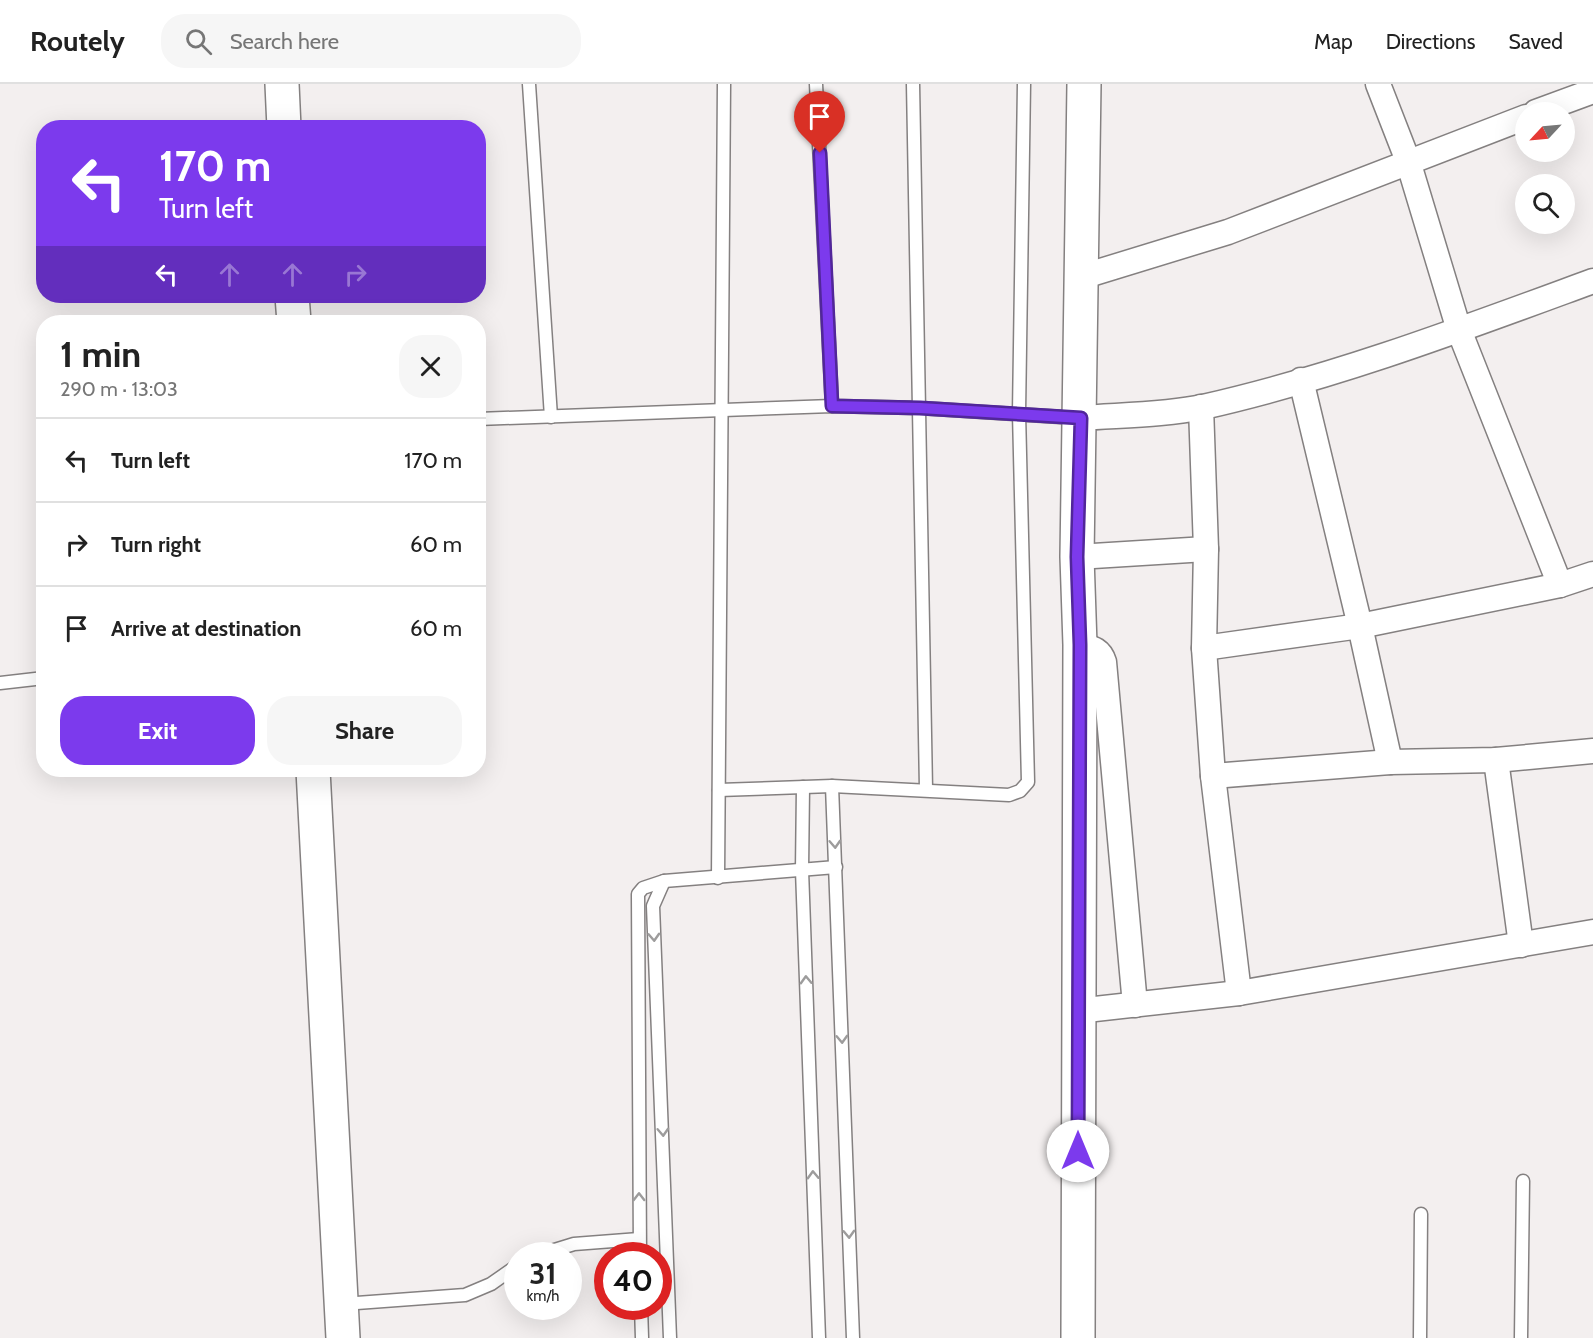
<!DOCTYPE html>
<html lang="en">
<head>
<meta charset="utf-8">
<style>
  body { margin:0; font-family:Cabin,sans-serif; background:#f6f6f6; color:#222; height:100vh; display:flex; flex-direction:column; font-size:22px; white-space:nowrap }
  * { box-sizing:border-box; margin:0 }
  p { font-size:20px; color:#767676 }
  .icon { flex:none; width:33px; height:33px; fill:none; stroke:currentColor; stroke-width:2; stroke-linecap:round; stroke-linejoin:round }
  .map { position:relative; flex:1; overflow:hidden }
  .side { position:absolute; left:36px; top:231px; width:450px; height:462px; display:flex; flex-direction:column; background:#fff; border-radius:24px; box-shadow:0 6px 24px #0002 }
  .side>* { flex:none }
  .hud { position:absolute; left:36px; top:36px; width:450px; height:183px; border-radius:24px; box-shadow:0 6px 24px #0002; background:#7c3aed; color:#fff; overflow:hidden }
  .needle { width:39px; rotate:244deg }
  .tools { position:absolute; left:1515px; top:18px; display:grid; gap:12px }
  .tools a { display:grid; place-items:center; width:60px; height:60px; border-radius:50%; background:#fff; box-shadow:0 6px 24px #0002; font-size:30px }
  .speed { position:absolute; left:504px; top:1158px; display:flex; gap:12px; font-size:30px; font-weight:700; text-align:center }
  .speed>* { display:grid; place-content:center; width:78px; height:78px; border-radius:50%; background:#fff; box-shadow:0 6px 24px #0002; line-height:1 }
  .speed small { font-size:15px; font-weight:400 }
  .speed .limit { border:9px solid #d22; background:#fff; color:#111 }
  .pin { position:absolute; display:grid; place-items:center; width:51px; height:51px; color:#fff; margin:-62px -26px; border-radius:50% 50% 50% 0; rotate:-45deg; box-shadow:0 0 6px #0007 }
  .pin .icon { rotate:45deg }
  .me { position:absolute; width:66px; margin:-33px; rotate:0deg; stroke-linejoin:round; filter:drop-shadow(0 0 4px #0008) }
  .turn { display:flex; align-items:center; gap:21px; height:126px; padding:0 24px; font-size:27px }
  .turn .icon { width:78px; height:78px; stroke-width:2.5 }
  .turn b { display:block; font-size:42px; line-height:51px }
  .lanes { display:flex; align-items:center; height:57px; padding:0 24px; background:#0003; justify-content:center; gap:30px; direction:ltr }
  .lanes .off { opacity:.35 }
  .round { display:grid; place-items:center; flex:none; width:63px; height:63px; border-radius:24px; background:#f6f6f6 }
  .overview { display:flex; align-items:center; justify-content:space-between; height:102px; padding:0 24px }
  h1 { font-size:36px; font-weight:700; line-height:45px }
  .button { display:flex; gap:12px; margin-top:auto; padding:12px 24px }
  .button a { flex:1; height:69px; border-radius:24px; background:#7c3aed; color:#fff; font-size:24px; font-weight:700; line-height:69px; text-align:center }
  .button a+a { background:#f6f6f6; color:#222 }
  ul { padding:0; list-style:none }
  li { display:flex; align-items:center; gap:18px; height:84px; padding:0 24px; border-top:2px solid #e0e0e0 }
  li div { flex:1 }
  li b { display:block; font-size:22px }
  li em { font-style:normal }
  header { display:flex; align-items:center; gap:36px; box-sizing:border-box; height:84px; padding:0 30px; background:#fff; border-bottom:2px solid #e0e0e0 }
  header strong { font-size:28px }
  nav { display:flex; gap:33px; margin-inline-start:auto; font-size:21px }
  .search { width:420px; height:54px; background:#f6f6f6; display:flex; align-items:center; gap:15px; box-sizing:border-box; padding:0 21px; border-radius:24px; color:#767676; font-size:22px }
  .map>svg:first-child { display:block }
</style>
</head>
<body>
<header>
<strong>Routely</strong>
<div class="search"><svg class="icon" aria-label="search" viewBox="0 0 24 24"><circle cx="10" cy="10" r="6"/><path d="M15 15l6 6"/></svg>Search here</div>
<nav><a>Map</a><a>Directions</a><a>Saved</a></nav>
</header>
<div class="map">
<svg width="1593" height="1254" viewBox="0 0 1593 1254">
  <rect width="100%" height="100%" fill="#f3efef"/>
  <g fill="none" stroke-linecap="round" stroke-linejoin="round">
    <g stroke="#848080" stroke-width="15">
      <g id="lane">
        <path d="M529,0L551,333"/>
        <path d="M816,0L832,322"/>
        <path d="M913,0L926,705"/>
        <path d="M478,335L832,322L920,324L1077,334"/>
        <path d="M0,599L44,594"/>
        <path d="M832,702L853,1254"/>
        <path d="M803,703L802,786L819,1254"/>
        <path d="M719,706L832,702L1009,711L1020,707L1028,698L1019,329L1024,0"/>
        <path d="M718,794L724,0"/>
        <path d="M664,797L653,822L670,1254"/>
        <path d="M535,1172L574,1160L639,1155"/>
        <path d="M640,1172L638,810L643,804L664,797L836,783"/>
        <path d="M343,1220L465,1211L491,1200L518,1181"/>
        <path d="M641,1222L642,1254"/>
        <path d="M1420,1254L1421,1130"/>
        <path d="M1521,1254L1523,1097"/>
      </g>
    </g>
    <g stroke="#848080" stroke-width="27">
      <g id="street">
        <path d="M1378,0L1408,77L1459,246L1560,501"/>
        <path d="M1536,28L1593,7"/>
        <path d="M1081,193L1228,148L1526,33"/>
        <path d="M1301,296L1360,542L1390,678"/>
        <path d="M1201,323L1206,465L1204,564L1213,692L1239,909"/>
        <path d="M1081,334C1120,331 1165,331 1203,323C1336,293 1465,244 1593,197"/>
        <path d="M1077,473L1206,465"/>
        <path d="M1080,561C1092,564 1100,565 1104,578L1135,921"/>
        <path d="M1204,564L1360,542L1560,501L1593,490"/>
        <path d="M1496,676L1521,861"/>
        <path d="M1213,692L1390,678L1496,676L1593,667"/>
        <path d="M1077,927L1239,909L1593,848"/>
      </g>
    </g>
    <g stroke="#848080" stroke-width="36">
      <g id="secondary">
        <path d="M282,0L284,44"/>
        <path d="M292,212L294,238"/>
        <path d="M313,686L343,1254"/>
        <path d="M1078,1254L1080,561L1077,473L1084,0"/>
      </g>
    </g>
    <use href="#lane" stroke="#fff" stroke-width="12"/>
    <use href="#street" stroke="#fff" stroke-width="24"/>
    <use href="#secondary" stroke="#fff" stroke-width="33"/>
  </g>
  <defs><path id="oneway-chevron" d="M-2-3.5L2.5 0L-2 3.5" fill="none" stroke-width="1.6" stroke-linecap="round" stroke-linejoin="round" transform="scale(1.5)"/></defs>
  <g stroke="#9d9c9c">
    <use href="#oneway-chevron" transform="translate(835 760) rotate(87)"/>
    <use href="#oneway-chevron" transform="translate(654 853) rotate(87)"/>
    <use href="#oneway-chevron" transform="translate(806 896) rotate(-92)"/>
    <use href="#oneway-chevron" transform="translate(842 955) rotate(88)"/>
    <use href="#oneway-chevron" transform="translate(663 1048) rotate(87)"/>
    <use href="#oneway-chevron" transform="translate(813 1091) rotate(-92)"/>
    <use href="#oneway-chevron" transform="translate(639 1113) rotate(-90)"/>
    <use href="#oneway-chevron" transform="translate(849 1150) rotate(88)"/>
  </g>
  <g fill="none" stroke-linecap="round" stroke-linejoin="round">
    <g stroke="#51269a" stroke-width="15">
      <path id="route" d="M820,69L832,322L920,324L1081,334L1077,473L1080,561L1078,1067"/>
    </g>
    <use href="#route" stroke="#7c3aed" stroke-width="10"/>
  </g>
</svg>
<div class="tools">
<a><svg class="needle" viewBox="-14 -14 28 28"><path d="M0-13l5 13h-10z" fill="#e53935"/><path d="M0 13l5-13h-10z" fill="#767676"/></svg></a>
<a><svg class="icon" aria-label="search" viewBox="0 0 24 24"><circle cx="10" cy="10" r="6"/><path d="M15 15l6 6"/></svg></a>
</div>
<div class="speed"><div>31<small>km/h</small></div><div class="limit">40</div></div>
<div class="pin" style="left:820px;top:69px;background:#d93025"><svg class="icon" aria-label="arrive" viewBox="0 0 24 24"><path d="M6 21V4h12l-3 4 3 4H6"/></svg></div>
<svg class="me" style="left:1078px;top:1067px" viewBox="-20 -20 40 40"><circle r="19" fill="#fff"/><path d="M0-13L10 11 0 6-10 11z" fill="#7c3aed"/></svg>
<div class="hud">
<div class="turn"><svg class="icon" aria-label="left" viewBox="0 0 24 24"><path d="M17 20v-9H6M10 6l-5 5 5 5"/></svg><div><b>170 m</b>Turn left</div></div>
<div class="lanes"><svg class="icon" aria-label="left" viewBox="0 0 24 24"><path d="M17 20v-9H6M10 6l-5 5 5 5"/></svg><svg class="icon off" aria-label="ahead" viewBox="0 0 24 24"><path d="M12 20V5M6 11l6-6 6 6"/></svg><svg class="icon off" aria-label="ahead" viewBox="0 0 24 24"><path d="M12 20V5M6 11l6-6 6 6"/></svg><svg class="icon off" aria-label="right" viewBox="0 0 24 24"><path d="M7 20v-9h11M14 6l5 5-5 5"/></svg></div>
</div>
<section class="side">
<div class="overview"><div><h1>1 min</h1><p>290 m · 13:03</p></div><a class="round"><svg class="icon" aria-label="close" viewBox="0 0 24 24"><path d="M6 6l12 12M18 6L6 18"/></svg></a></div>
<ul>
<li><svg class="icon" aria-label="left" viewBox="0 0 24 24"><path d="M17 20v-9H6M10 6l-5 5 5 5"/></svg><div><b>Turn left</b></div><em>170 m</em></li>
<li><svg class="icon" aria-label="right" viewBox="0 0 24 24"><path d="M7 20v-9h11M14 6l5 5-5 5"/></svg><div><b>Turn right</b></div><em>60 m</em></li>
<li><svg class="icon" aria-label="arrive" viewBox="0 0 24 24"><path d="M6 21V4h12l-3 4 3 4H6"/></svg><div><b>Arrive at destination</b></div><em>60 m</em></li>
</ul>
<div class="button"><a>Exit</a><a>Share</a></div>
</section>
</div>
</body>
</html>
